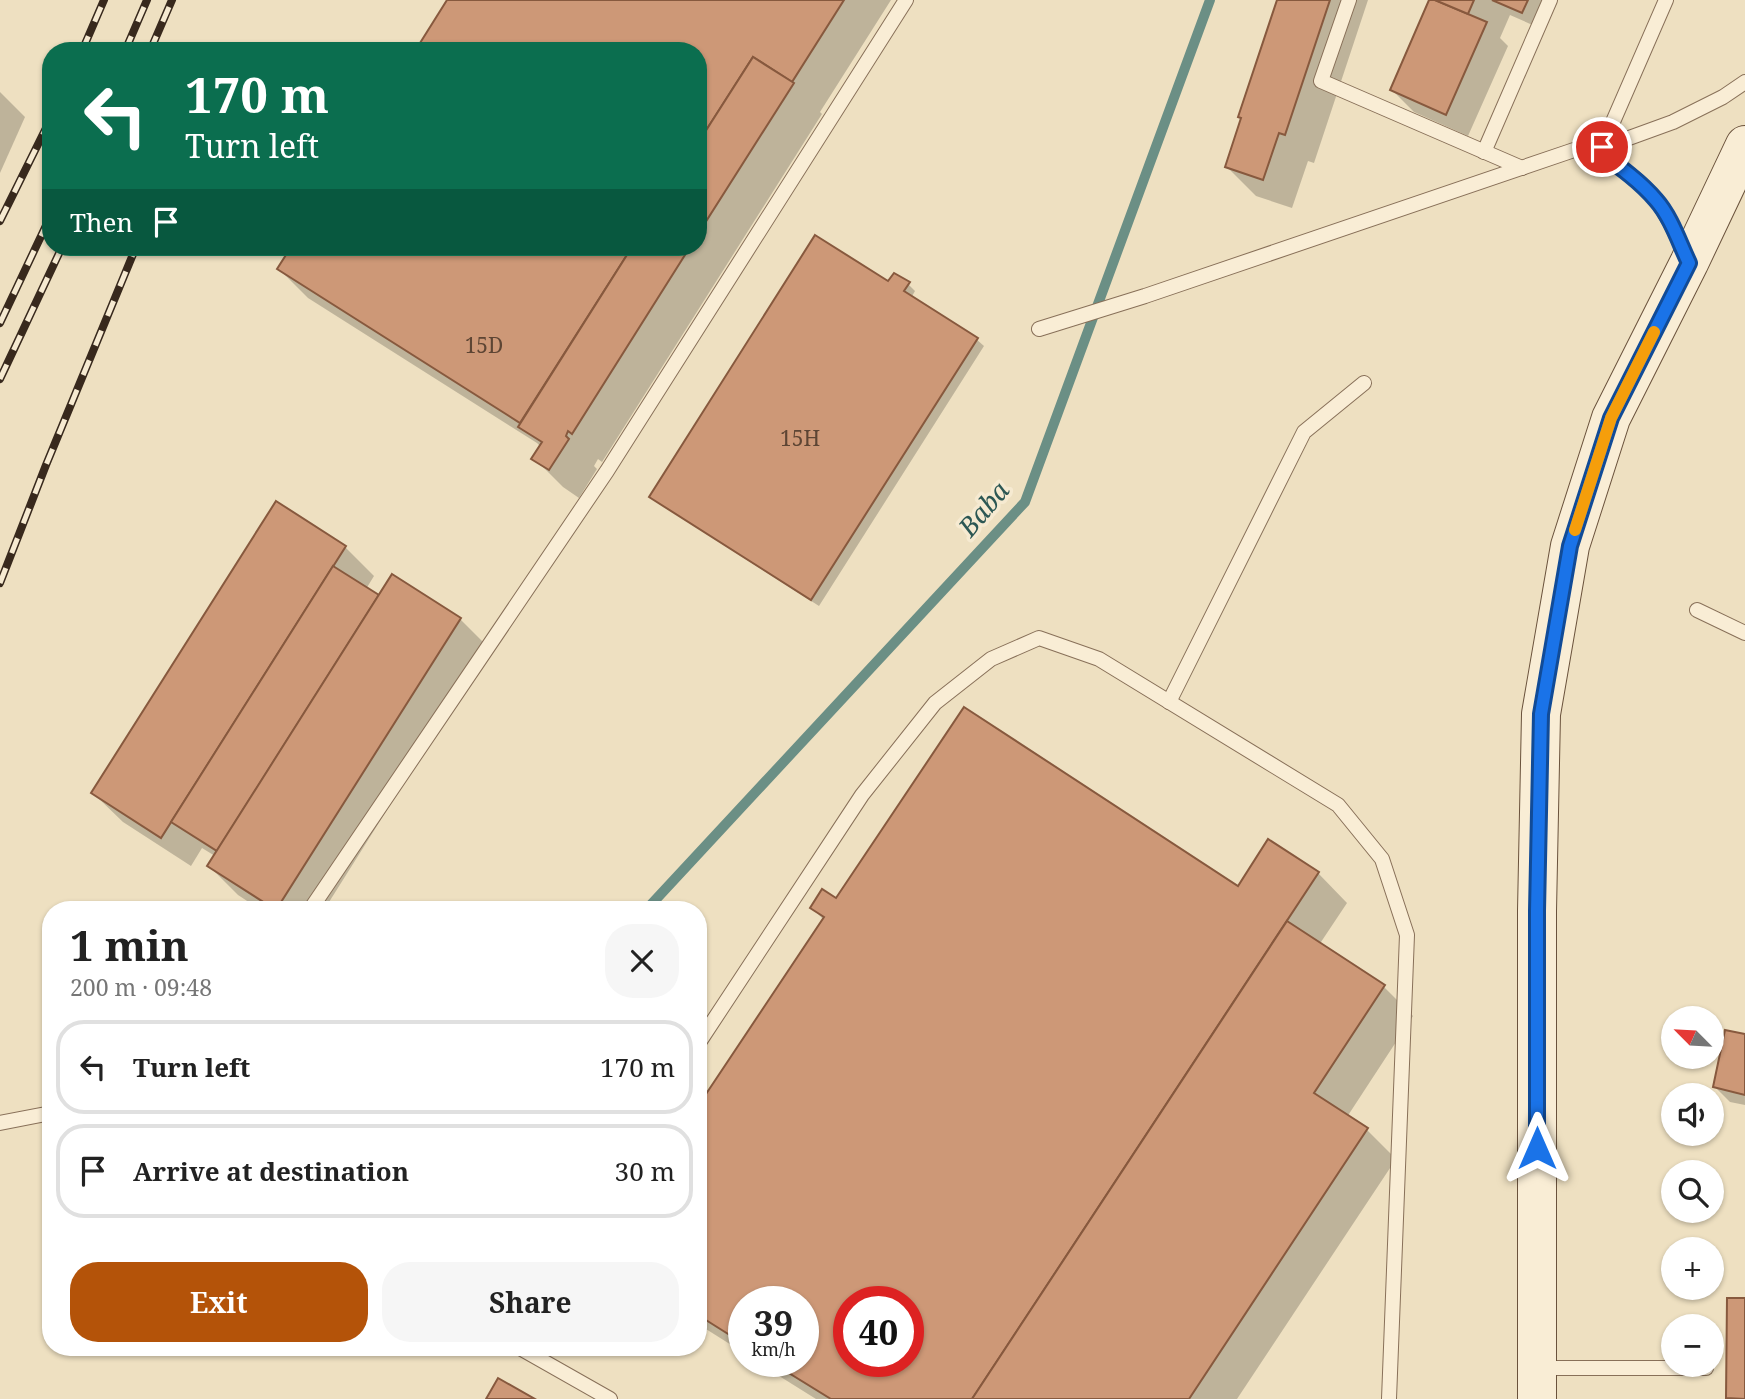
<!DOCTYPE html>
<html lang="en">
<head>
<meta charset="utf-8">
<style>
  body { margin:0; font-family:"Noto Serif",serif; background:#f6f6f6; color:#222; height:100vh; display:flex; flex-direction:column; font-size:26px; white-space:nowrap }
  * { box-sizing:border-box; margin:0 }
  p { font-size:23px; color:#767676 }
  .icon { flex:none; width:38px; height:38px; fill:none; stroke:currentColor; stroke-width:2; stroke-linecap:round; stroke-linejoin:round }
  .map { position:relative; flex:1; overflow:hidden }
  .panel { position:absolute; left:42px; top:901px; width:665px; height:455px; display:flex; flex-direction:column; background:#fff; border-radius:28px; box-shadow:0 2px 5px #0004 }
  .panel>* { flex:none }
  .hud { position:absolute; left:42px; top:42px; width:665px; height:214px; border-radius:28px; box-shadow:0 2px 5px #0004; background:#0b6e4f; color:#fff; overflow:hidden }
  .needle { width:46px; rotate:294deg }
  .fabs { position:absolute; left:1661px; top:1006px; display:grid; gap:14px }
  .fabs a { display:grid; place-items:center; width:63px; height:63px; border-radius:50%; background:#fff; box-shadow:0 2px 5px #0004; font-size:35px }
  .speed { position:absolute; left:728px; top:1286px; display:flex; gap:14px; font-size:35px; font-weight:700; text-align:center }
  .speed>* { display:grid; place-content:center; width:91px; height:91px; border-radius:50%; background:#fff; box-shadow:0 2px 5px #0004; line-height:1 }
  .speed small { font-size:18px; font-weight:400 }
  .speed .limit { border:10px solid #d22; background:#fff; color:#111 }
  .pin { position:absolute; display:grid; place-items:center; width:60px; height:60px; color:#fff; margin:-30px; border:4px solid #fff; border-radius:50%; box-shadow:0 2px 7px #0007 }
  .me { position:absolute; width:77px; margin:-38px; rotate:0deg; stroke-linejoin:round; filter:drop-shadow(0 0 5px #0008) }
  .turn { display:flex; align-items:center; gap:24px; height:147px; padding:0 28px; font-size:32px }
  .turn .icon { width:91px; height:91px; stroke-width:2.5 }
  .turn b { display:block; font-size:49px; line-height:60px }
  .then { display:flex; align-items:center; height:66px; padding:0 28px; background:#0003; gap:14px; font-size:26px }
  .round { display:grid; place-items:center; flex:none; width:74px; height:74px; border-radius:28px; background:#f6f6f6 }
  .summary { display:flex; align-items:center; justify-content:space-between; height:119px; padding:0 28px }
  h1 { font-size:42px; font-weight:700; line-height:52px }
  .cta { display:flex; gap:14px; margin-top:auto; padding:14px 28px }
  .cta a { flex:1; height:80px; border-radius:28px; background:#b45309; color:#fff; font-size:28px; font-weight:700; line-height:80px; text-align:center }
  .cta a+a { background:#f6f6f6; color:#222 }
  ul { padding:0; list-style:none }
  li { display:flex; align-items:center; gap:21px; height:94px; margin:0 14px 10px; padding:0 14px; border:4px solid #e0e0e0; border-radius:28px }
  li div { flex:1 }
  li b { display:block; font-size:26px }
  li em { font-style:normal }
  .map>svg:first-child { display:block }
</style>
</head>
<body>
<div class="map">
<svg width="1745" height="1399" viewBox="0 0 1745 1399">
  <rect width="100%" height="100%" fill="#eee0c1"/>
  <g fill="#0003" fill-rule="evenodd">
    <path d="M450,0H891L820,112L822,114L602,462L598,459L594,466L597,469L579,498L563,487L534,458L541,447L537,443L308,298L279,269L293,247H698V51Z"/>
    <path d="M1279,0H1368L1314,163L1308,161L1292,208L1256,196L1227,167Z"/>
    <path d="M1431,0H1550L1537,27L1510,15L1500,38L1508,46L1468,136L1414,112L1392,90Z"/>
    <path d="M0,92L25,117L0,173Z"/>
    <path d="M889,284H908L915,291L911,298L976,339L984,346L819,606L658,503L651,496Z"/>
    <path d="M345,547L374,576L366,589L379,597L460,619L489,648L324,910H261L238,895L209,866L215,856L202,848L191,866L123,822L93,793Z"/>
    <path d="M1318,873L1347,903L1319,945L1384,987L1413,1016L1347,1117L1366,1129L1396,1159L1237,1399H816L757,1362H803V1302H744V1353L698,1324V1109L824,920L812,908L836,901L1238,888ZM849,1302H908V1362H849Z"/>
    <path d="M1745,1036V1105L1730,1102L1715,1087Z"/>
  </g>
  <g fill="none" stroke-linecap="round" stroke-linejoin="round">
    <path stroke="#6b8f85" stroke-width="10" d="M646,910L1025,502L1210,0"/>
  </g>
  <g fill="#cd9877" stroke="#87593e" stroke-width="2" fill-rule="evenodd">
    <path d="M447,0H844L792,82L753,57L698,143V51H415Z"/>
    <path d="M1277,0H1330L1285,135L1279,133L1263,180L1225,167L1241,118L1238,117Z"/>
    <path d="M1429,0H1435L1487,22L1446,115L1390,90Z"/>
    <path d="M1435,0H1474L1468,14Z"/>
    <path d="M1492,0H1528L1522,13Z"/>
    <path d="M753,57L794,83L698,234V143Z"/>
    <path d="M815,235L888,281L894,273L910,282L904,291L978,338L811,600L649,497Z"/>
    <path d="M291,247H632L520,423L277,269Z"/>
    <path d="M632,247H690L572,434L568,431L566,436L569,439L549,470L531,459L542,442L518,427Z"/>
    <path d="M276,501L346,546L161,838L91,793Z"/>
    <path d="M333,566L379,595L217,851L171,822Z"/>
    <path d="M392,574L461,618L276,910L207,866Z"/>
    <path d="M964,707L1238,886L1268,839L1319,872L972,1399H831L771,1362H803V1302H744V1344L698,1315V1106L824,917L810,908L822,889L836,898ZM849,1302H908V1362H849Z"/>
    <path d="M1287,921L1385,985L1314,1093L1368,1128L1189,1399H972Z"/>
    <path d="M1725,1030L1745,1034V1095L1713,1087Z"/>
    <path d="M1727,1298H1745V1399L1726,1398Z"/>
    <path d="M498,1378L535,1399H486Z"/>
  </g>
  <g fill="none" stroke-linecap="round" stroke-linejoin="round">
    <g stroke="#887059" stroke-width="16">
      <g id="lane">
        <path d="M1349,0L1321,81L1522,168"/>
        <path d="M1602,147L1666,0"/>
        <path d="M1596,150C1617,165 1643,181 1658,203C1670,219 1677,238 1686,256"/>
        <path d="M1484,152L1550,0"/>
        <path d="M1039,329L1145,296L1574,150H1596L1673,122L1723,97L1745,82"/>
        <path d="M1697,610L1745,633"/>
        <path d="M1169,702L1304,432L1364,383"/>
        <path d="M310,910L607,471L906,0"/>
        <path d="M698,1044L862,795L935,703L991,659L1039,638L1099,659L1338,805L1382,859L1407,935L1389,1399"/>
        <path d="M0,1123L51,1113"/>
        <path d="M520,1348L610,1399"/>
        <path d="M1538,1368H1706"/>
      </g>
    </g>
    <g stroke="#6a523c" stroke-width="40">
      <path id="secondary" d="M1537,1399V911L1541,714L1570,546L1611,418L1689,263L1745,145"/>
    </g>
    <use href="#lane" stroke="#f9edd5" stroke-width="14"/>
    <use href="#secondary" stroke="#f9edd5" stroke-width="38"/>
    <g stroke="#38291d" stroke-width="8">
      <g id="rail">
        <path d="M82,51L104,0"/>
        <path d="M125,51L147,0"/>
        <path d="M150,51L172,0"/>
        <path d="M0,221L51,118"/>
        <path d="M0,323L51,215"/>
        <path d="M0,379L62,247"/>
        <path d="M0,583L46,465L136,247"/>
      </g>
    </g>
    <use href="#rail" stroke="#f6ead1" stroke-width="5" stroke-dasharray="16" stroke-linecap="butt"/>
  </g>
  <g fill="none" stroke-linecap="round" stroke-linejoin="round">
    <g stroke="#114b97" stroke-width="18">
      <path id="route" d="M1537,1148V911L1541,714L1570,546L1611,418L1689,263C1679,242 1671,217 1656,200C1639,180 1617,165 1596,150L1602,147"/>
    </g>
    <use href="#route" stroke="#1a73e8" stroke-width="12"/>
    <path stroke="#f59e0b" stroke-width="12" d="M1575,530L1611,418L1654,332"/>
  </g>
  <g text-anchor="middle" stroke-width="7" stroke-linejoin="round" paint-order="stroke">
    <g font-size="21" fill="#5d4534">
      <text x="484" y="353">15D</text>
      <text x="800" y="446">15H</text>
    </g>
    <g font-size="26" font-style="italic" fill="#2c5753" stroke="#f6ead1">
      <text transform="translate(984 509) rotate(-50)" y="9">Baba</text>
    </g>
  </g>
</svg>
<div class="fabs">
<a><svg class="needle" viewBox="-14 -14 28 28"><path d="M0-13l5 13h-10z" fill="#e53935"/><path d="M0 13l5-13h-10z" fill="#767676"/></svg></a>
<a><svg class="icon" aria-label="sound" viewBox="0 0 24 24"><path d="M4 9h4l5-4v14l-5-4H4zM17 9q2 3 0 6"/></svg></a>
<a><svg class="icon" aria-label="search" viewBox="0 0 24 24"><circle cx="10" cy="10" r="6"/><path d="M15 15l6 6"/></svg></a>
<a>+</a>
<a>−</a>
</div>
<div class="speed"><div>39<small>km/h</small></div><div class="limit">40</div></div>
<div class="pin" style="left:1602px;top:147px;background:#d93025"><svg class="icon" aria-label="arrive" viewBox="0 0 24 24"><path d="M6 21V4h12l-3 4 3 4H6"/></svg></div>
<svg class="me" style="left:1537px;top:1148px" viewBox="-20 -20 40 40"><path d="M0-17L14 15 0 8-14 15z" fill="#1a73e8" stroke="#fff" stroke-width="4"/></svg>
<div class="hud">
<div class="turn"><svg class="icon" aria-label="left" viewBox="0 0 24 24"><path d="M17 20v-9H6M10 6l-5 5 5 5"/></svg><div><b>170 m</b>Turn left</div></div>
<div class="then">Then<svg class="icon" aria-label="arrive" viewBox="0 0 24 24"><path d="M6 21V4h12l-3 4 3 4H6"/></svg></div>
</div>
<section class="panel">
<div class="summary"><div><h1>1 min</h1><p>200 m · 09:48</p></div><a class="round"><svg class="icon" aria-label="close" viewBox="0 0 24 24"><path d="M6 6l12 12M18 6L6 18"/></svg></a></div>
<ul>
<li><svg class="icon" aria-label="left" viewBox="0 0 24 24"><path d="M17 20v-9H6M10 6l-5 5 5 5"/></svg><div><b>Turn left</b></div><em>170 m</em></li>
<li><svg class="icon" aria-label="arrive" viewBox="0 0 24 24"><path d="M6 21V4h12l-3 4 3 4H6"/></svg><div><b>Arrive at destination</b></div><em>30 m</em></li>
</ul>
<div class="cta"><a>Exit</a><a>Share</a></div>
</section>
</div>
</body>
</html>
